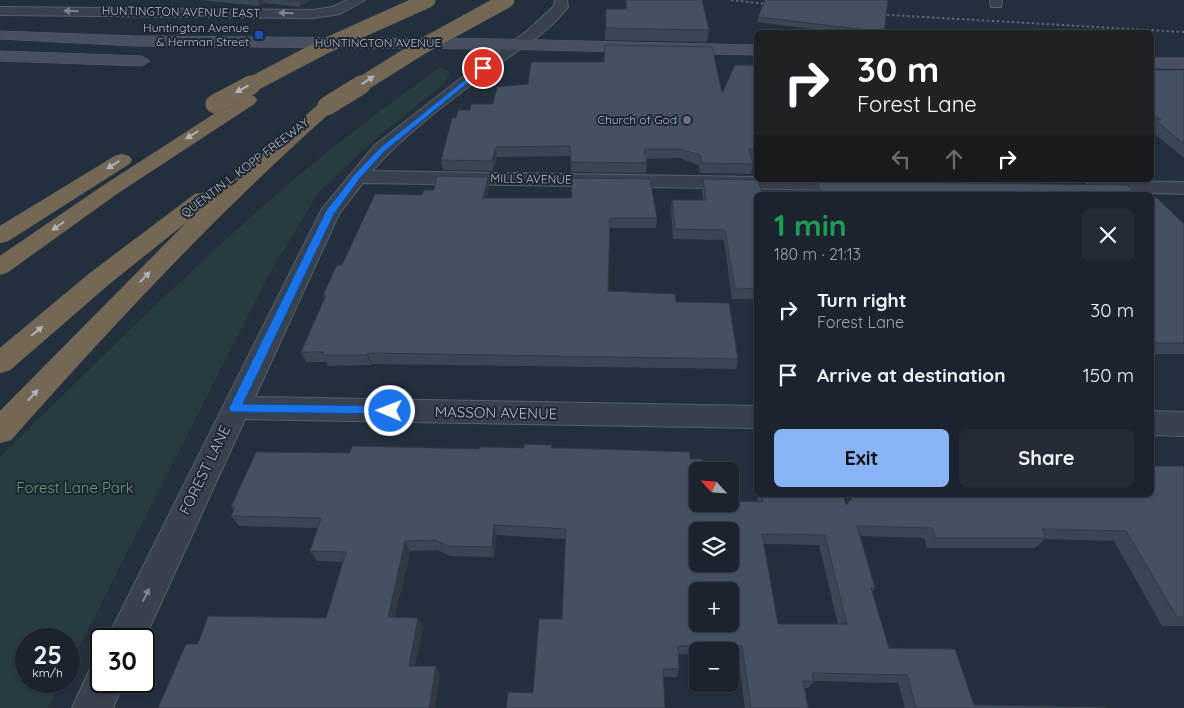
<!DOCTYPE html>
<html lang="en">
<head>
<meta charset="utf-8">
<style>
  body { margin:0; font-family:Quicksand,sans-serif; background:#242b36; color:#f1f3f6; height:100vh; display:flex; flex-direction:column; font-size:19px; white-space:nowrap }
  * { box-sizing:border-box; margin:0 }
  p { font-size:16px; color:#a0a4aa }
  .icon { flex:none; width:28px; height:28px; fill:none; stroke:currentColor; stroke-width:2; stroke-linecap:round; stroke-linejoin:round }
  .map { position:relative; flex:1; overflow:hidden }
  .details { position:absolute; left:754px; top:192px; width:400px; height:305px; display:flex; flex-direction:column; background:#1b232e; border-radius:8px; box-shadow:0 1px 4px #0004,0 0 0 1px #39404a }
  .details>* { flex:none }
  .guide { position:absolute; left:754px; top:30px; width:400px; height:152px; border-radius:8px; box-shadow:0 1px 4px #0004,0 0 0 1px #39404a; background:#202124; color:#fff; overflow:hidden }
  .needle { width:32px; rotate:296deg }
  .fabs { position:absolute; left:689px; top:462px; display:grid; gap:10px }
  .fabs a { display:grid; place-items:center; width:50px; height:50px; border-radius:8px; background:#1b232e; box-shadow:0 1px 4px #0004,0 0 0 1px #39404a; font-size:25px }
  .speed { position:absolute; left:15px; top:628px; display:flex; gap:10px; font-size:25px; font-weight:700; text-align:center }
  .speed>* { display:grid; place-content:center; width:65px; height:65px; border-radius:50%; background:#1b232e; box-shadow:0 1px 4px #0004,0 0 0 1px #39404a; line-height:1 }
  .speed small { font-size:12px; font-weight:400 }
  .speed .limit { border:2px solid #111; border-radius:8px; background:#fff; color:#111 }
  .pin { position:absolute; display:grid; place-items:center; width:42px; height:42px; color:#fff; margin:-21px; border:2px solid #fff; border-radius:50%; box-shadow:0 1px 5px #0007 }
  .me { position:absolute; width:55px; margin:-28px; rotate:271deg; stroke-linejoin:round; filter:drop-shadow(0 0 4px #0008) }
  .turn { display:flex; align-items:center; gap:18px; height:105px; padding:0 20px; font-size:22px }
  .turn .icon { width:65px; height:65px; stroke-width:2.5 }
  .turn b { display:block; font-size:35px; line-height:42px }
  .lanes { display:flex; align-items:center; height:48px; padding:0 20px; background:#0003; justify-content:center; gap:25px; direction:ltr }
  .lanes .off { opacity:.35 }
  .round { display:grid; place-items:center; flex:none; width:52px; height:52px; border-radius:8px; background:#242b36 }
  .headline { display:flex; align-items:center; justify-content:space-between; height:85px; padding:0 20px }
  h1 { font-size:30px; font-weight:700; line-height:38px; color:#1e9e55 }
  .button { display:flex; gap:10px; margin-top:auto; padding:10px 20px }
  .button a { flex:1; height:58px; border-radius:8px; background:#8ab4f8; color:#111; font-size:20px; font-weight:700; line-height:58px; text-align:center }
  .button a+a { background:#242b36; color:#f1f3f6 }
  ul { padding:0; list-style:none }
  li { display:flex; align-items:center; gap:15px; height:65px; padding:0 20px }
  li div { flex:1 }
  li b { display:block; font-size:19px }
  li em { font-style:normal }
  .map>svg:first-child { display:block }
</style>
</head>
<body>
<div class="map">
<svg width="1184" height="708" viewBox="0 0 1184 708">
  <rect width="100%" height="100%" fill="#242f3e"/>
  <path fill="#263c3f" d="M440,67L450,72L443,84L380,135L318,193L266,280L69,667V639H26V681H61L48,708H0V457C95,364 189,269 291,182C339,141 389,104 440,67Z"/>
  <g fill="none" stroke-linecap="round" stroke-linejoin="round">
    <g stroke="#565f6c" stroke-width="2">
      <g id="street">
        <path d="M348,0H365L340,14L313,18L0,15V7L313,10L332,7Z"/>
        <path d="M555,0H567L568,7C547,35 515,51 488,72C448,102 405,134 372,171L756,177V180H858L861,184L858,188L851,190L363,183L339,214L255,397L756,406V428L245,419L144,640L107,639L322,209L375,145L478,65L526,32L554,6Z"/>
        <path d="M990,0H1002L1001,7H991Z"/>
        <path d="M1095,181L1184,182V194L1088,191L1085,187L1088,183Z"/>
        <path d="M1151,411L1184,412V436L1151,435Z"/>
        <path d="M101,663V681H124L113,708H72L91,667Z"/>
      </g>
    </g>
    <g stroke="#565f6c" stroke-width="1">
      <g id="secondary">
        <path d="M0,31L134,36L496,39L756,45V55L496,49L134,46L0,39Z"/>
        <path d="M0,51L142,56L150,61L142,66L0,61Z"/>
        <rect x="1151" y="58" width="33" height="10"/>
      </g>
    </g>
    <g stroke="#434c59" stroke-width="1">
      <g id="highway">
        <path d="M248,95L254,96L257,100L254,104L118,193L8,272L0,275V256L104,185L242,96Z"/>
        <path d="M327,101L333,102L336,106L333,110C218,212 113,325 11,440L0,443V411L188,221L108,285L10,370L0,373V348L90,273L195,194L203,193L211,194L213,198L321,102Z"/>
        <path d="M122,154L129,156L132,160L129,164L8,241L0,243V226L115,156Z"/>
      </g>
    </g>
    <use href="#street" fill="#38414e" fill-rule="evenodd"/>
    <use href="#secondary" fill="#465061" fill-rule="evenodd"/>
    <use href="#highway" fill="#746855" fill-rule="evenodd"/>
    <g stroke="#5a6575" stroke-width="2" stroke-dasharray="2.5 2.5" stroke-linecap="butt">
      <path d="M731,0L777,5"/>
      <path d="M872,14L1184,32"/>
    </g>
    <g stroke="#434c59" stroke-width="16" stroke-linecap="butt">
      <g id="highway-bridge-far1">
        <path d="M249,86L323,47L428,0"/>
        <path d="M359,86L423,46L507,0"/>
      </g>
    </g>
    <g stroke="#434c59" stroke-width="19" stroke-linecap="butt">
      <g id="highway-bridge">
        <path d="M215,104L251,85"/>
        <path d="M327,106L361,85"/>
      </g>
    </g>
    <use href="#highway-bridge-far1" stroke="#746855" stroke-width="15"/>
    <use href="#highway-bridge" stroke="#746855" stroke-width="19"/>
  </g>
  <g fill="#3b4654" fill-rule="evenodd">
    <path d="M200,0H311L300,7L265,3L259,6Z"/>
    <path d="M626,0H702L709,30L707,42L605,40L606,9H626Z"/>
    <path d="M758,17L884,32H836L757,22Z"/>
    <path d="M756,65V159H752L753,164L751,174L700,173L699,165L679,158L646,159L647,163L646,173L571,172V156L497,157L493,171L443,170L441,160L456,118L470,110L493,104L722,93Z"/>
    <path d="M1151,70H1184V158L1151,131Z"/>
    <path d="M488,177L489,187L487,198L657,218L656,228H610L608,291L676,302L738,359L736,369L372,364L371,365L328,366L326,362H306L301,352L325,299L323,295L342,265L422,195L434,190Z"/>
    <path d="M703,179L756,195V299H732L724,240L673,239L671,210L672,200H703L702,189Z"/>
    <path d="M817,181L1137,195H816L814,191Z"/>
    <path d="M1151,198L1184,224V354H1151Z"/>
    <path d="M524,448H552L690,459L698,504L758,502L757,495H843L846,505L1184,466V626H1162L1114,541L1045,539L1035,548H927L924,538L860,536L875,588L872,592L889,648L974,705L1106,708H905L898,683L814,681L808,688H805L808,708H745L738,655H730V651H698V655L679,654V669L677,677H663L533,693L562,619L566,539L497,535L494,557L450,556L438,550L410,551L395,617L423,627L415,666H436L440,674L435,708H158L198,644L326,618L343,562L317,561L310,551L318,528L239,526L231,516L234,510L231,507L350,453ZM764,544L819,545L838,624H778Z"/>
    <path d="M756,456V486L754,463Z"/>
  </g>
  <g fill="#303945">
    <path d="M259,0H264L265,3L259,6L257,1Z"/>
    <path d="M301,0H311L300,7L299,1Z"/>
    <path d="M496,147L497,157L493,171L492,161Z"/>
    <path d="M488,177L489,187L484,208L483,198Z"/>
    <path d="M368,353L372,364L371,365L367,355Z"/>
    <path d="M494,525L497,535L494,557L492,547Z"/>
    <path d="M405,541L410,551L393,626L388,617Z"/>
    <path d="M418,618L423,627L414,674L409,666Z"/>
    <path d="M436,666L440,674L435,708H429Z"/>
  </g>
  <g fill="#455162" stroke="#303945" fill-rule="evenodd">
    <path d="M286,0H301L299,1Z"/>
    <path d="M626,0H702L709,30L606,28V9H626Z"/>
    <path d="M765,0H888L884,32L758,17Z"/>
    <path d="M605,45L712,47L722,93L735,65H756V149H749L753,164L701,163V155L680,149H644L647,163L571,162L570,146L496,147L492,161L441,160L452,118H456L458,110H470L471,104H493L497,87L528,84L531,62H604Z"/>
    <path d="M1151,70H1184V144L1155,120H1161L1151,112Z"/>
    <path d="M437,176L488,177L483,198H572L571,178L650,179L657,218H610L608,291L675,294L676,302L729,303L738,359L368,353L367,355H323L324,352H301L326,295H323L337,265H342L375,194L422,195L424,190H434Z"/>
    <path d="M703,179L758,180L763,195H756V289L735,288L725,230L675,229L672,200H706Z"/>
    <path d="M817,181L1127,185L1137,195H822Z"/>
    <path d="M1151,198H1157L1184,224V343H1151Z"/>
    <path d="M524,444L552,445L551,448H565L690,452V459H702L703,471H698V504H730V501L763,502L762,495H843L846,505L855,495H1151V466H1184V617H1177L1126,531L1042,529L1046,538H936L932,528L857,526L875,588H871L889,648L955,649L974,705L1106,707V708H916L907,675L812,673L814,681H803L808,708H751L742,646H678L679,669H663L665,708H506L508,692L533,693L539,619H562L566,529L494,525L492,547L447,546L435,540L405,541L388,617L418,618L409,666H436L429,708H158L186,644H198L208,616L326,618L346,552L310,551L321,518L231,516L235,507H231L256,452L350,453L352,446L479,449L480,447L524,448ZM698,531H730V564H698ZM762,534L825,535L847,624H778ZM698,591H730V624H698Z"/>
  </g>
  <defs><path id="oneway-solid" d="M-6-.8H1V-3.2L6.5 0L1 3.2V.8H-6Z" transform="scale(1.25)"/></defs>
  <g fill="#7c8592">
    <use href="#oneway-solid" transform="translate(71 11) rotate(-179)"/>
    <use href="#oneway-solid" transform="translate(286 13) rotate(-179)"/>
    <use href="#oneway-solid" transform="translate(146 595) rotate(-64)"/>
  </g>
  <g fill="#aeb4bd">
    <use href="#oneway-solid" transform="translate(368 80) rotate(-33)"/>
    <use href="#oneway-solid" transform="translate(242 89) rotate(151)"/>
    <use href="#oneway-solid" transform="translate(192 135) rotate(148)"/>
    <use href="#oneway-solid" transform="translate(113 165) rotate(148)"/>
    <use href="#oneway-solid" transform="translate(58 226) rotate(145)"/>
    <use href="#oneway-solid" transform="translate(145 277) rotate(-46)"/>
    <use href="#oneway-solid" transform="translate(37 331) rotate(-40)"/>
    <use href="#oneway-solid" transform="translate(33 395) rotate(-48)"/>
  </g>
  <path fill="#1a73e8" stroke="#114b97" d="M481,67L486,68L385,151L360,178L334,214L243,404L390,406L396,411L394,414L231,412L229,408L326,211L354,175L380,148Z"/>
  <rect fill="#1a4fb4" stroke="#1d2633" stroke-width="2" x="254" y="30" width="10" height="10" rx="2.5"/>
  <circle fill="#6b7280" stroke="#1d2633" stroke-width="2" cx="687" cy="120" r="5"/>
  <g text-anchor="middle" stroke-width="4" stroke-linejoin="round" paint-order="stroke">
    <g font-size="12" fill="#b4bcc9" stroke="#1d2633">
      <text transform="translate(181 12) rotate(1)" y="4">HUNTINGTON AVENUE EAST</text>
      <text x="378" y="47">HUNTINGTON AVENUE</text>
      <text transform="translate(245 168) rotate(-37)" y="4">QUENTIN L. KOPP FREEWAY</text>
      <text transform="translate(531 179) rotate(1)" y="4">MILLS AVENUE</text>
    </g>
    <g font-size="12" fill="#b4bcc9" stroke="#1d2633" text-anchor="end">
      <text x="249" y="32">Huntington Avenue<tspan x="249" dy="14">&amp; Herman Street</tspan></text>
      <text x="677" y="124">Church of God</text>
    </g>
    <g font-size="15" fill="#b4bcc9" stroke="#1d2633">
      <text transform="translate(496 413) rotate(1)" y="5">MASSON AVENUE</text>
      <text transform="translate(205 470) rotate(-64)" y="5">FOREST LANE</text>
    </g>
    <g font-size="15" fill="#6b9a76" stroke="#1d2633">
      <text x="75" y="493">Forest Lane Park</text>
    </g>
  </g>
</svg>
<div class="fabs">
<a><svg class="needle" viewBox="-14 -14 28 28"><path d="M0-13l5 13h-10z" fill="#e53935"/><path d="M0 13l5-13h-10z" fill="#a0a4aa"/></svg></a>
<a><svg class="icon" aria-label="layers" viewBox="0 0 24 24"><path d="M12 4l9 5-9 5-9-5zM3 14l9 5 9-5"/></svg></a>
<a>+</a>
<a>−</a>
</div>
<div class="speed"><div>25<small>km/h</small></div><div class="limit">30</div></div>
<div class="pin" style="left:483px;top:68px;background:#d93025"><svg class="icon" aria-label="arrive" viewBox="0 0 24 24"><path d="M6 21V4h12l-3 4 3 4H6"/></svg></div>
<svg class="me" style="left:390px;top:411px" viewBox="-20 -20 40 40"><circle r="17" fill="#1a73e8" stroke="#fff" stroke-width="3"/><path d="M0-11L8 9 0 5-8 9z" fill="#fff"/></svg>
<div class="guide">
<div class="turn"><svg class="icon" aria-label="right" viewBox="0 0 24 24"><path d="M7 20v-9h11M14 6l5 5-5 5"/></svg><div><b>30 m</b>Forest Lane</div></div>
<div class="lanes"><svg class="icon off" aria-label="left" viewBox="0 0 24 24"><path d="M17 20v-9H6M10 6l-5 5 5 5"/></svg><svg class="icon off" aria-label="ahead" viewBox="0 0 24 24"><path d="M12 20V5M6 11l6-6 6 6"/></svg><svg class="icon" aria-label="right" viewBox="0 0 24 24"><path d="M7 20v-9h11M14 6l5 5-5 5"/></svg></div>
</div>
<section class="details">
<div class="headline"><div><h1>1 min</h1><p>180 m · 21:13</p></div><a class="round"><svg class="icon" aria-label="close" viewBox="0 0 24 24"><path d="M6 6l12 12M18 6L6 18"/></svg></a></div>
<ul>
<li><svg class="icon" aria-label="right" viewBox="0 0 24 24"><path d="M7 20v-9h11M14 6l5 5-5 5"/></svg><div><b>Turn right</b><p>Forest Lane</p></div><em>30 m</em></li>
<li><svg class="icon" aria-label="arrive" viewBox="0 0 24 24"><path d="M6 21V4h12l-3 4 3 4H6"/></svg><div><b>Arrive at destination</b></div><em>150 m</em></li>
</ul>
<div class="button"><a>Exit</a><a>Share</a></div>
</section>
</div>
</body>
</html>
